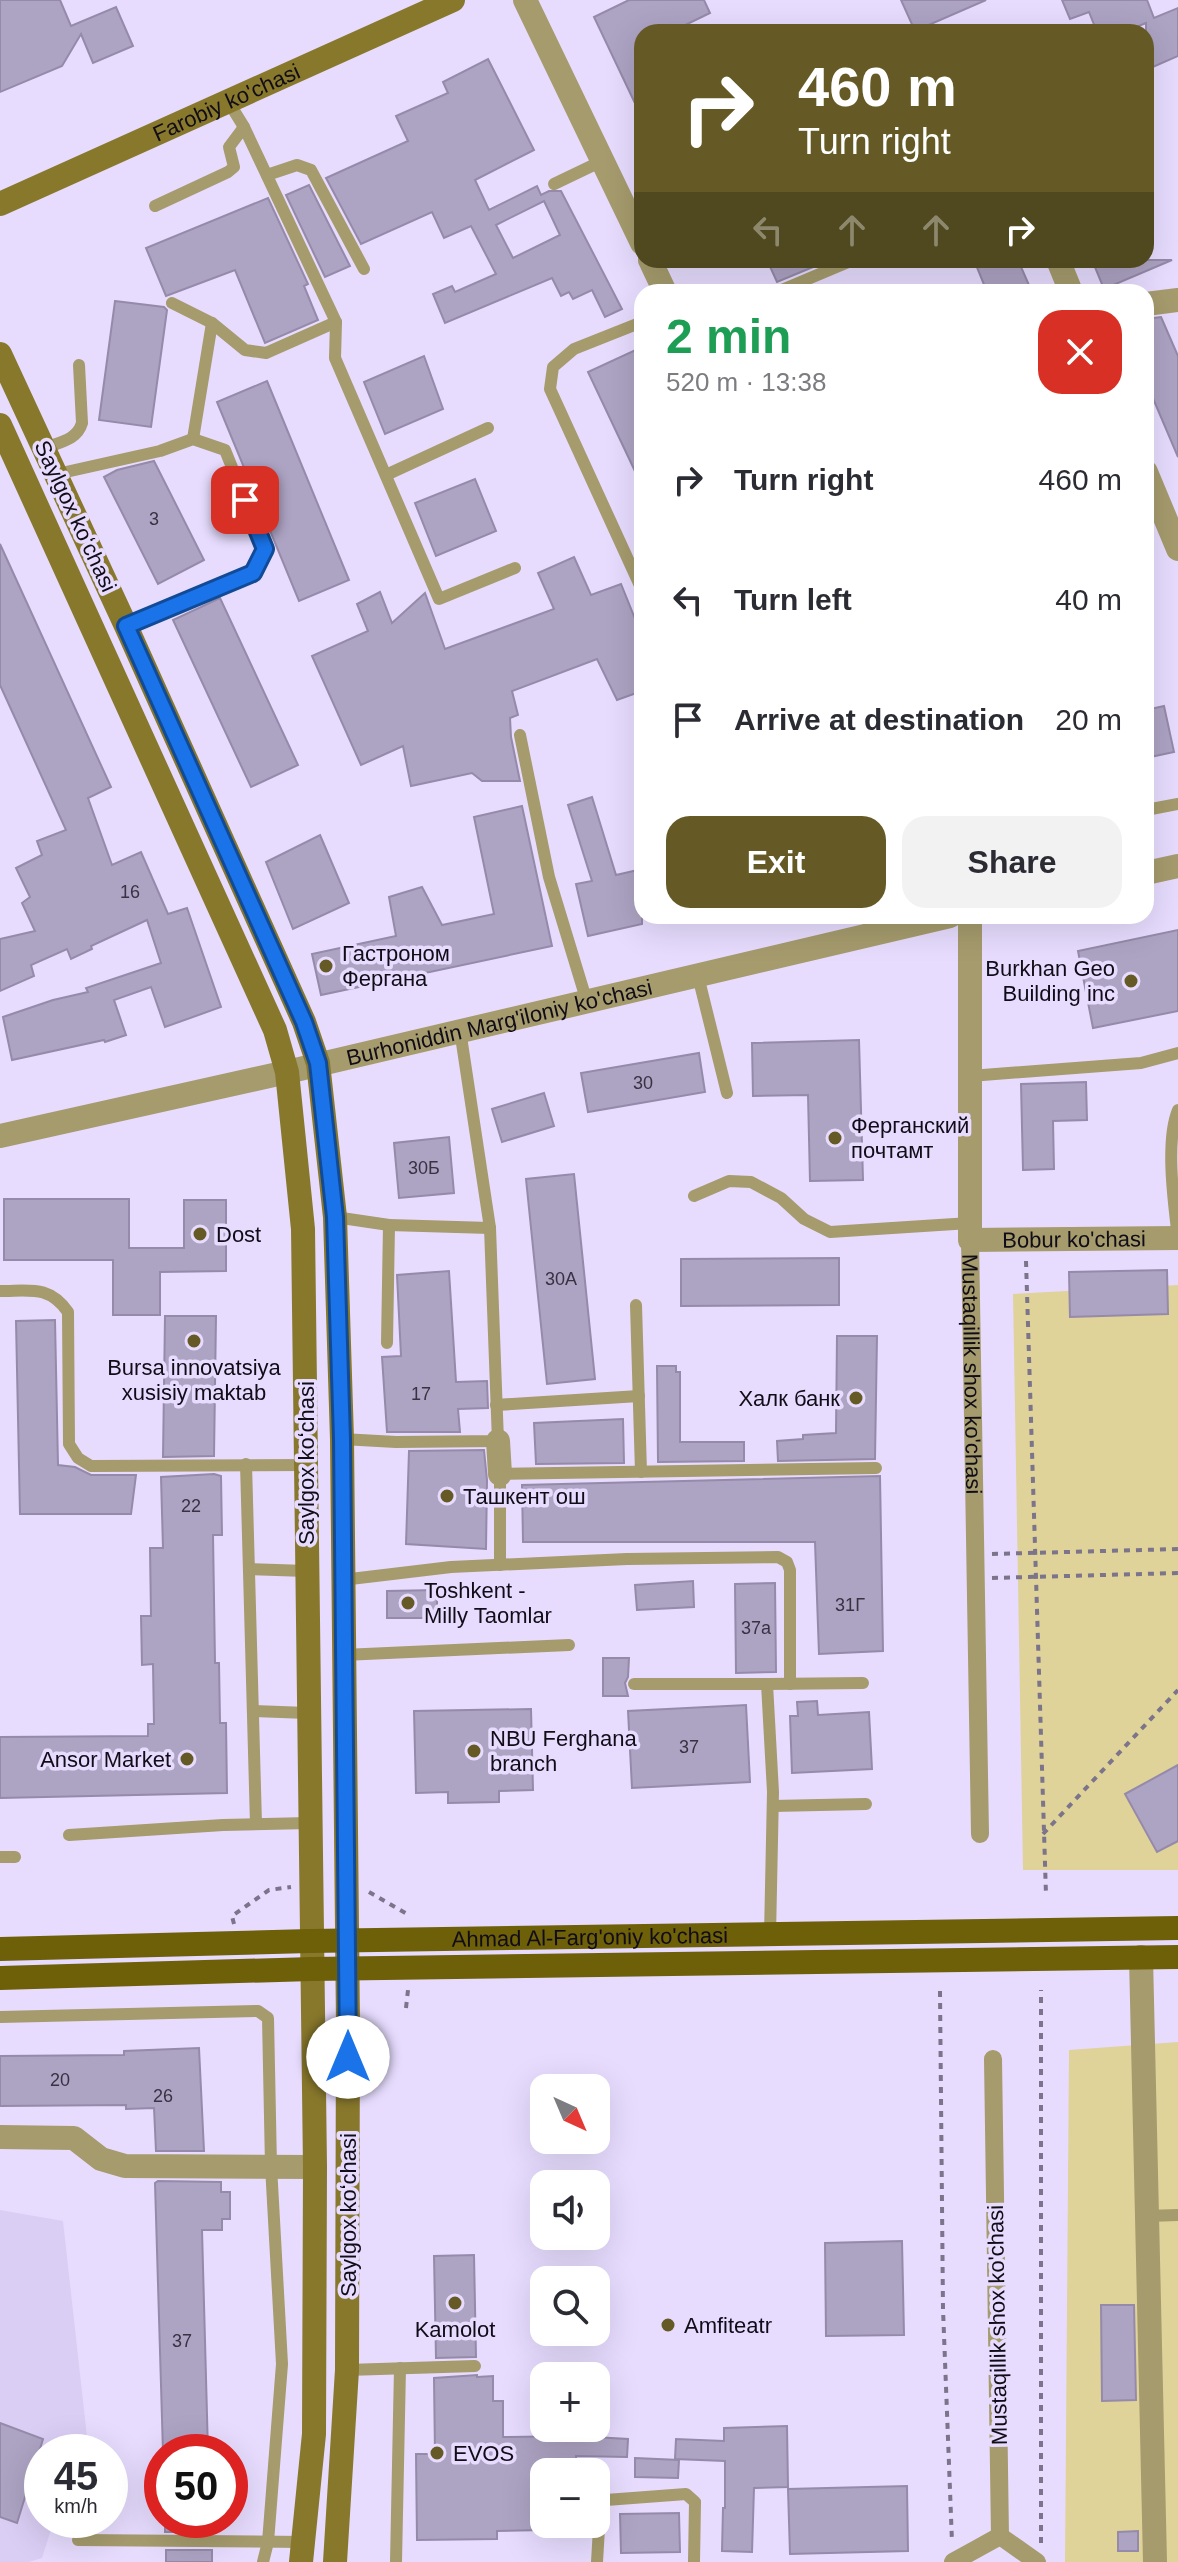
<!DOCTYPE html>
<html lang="en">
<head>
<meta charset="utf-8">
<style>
  body { margin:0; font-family:Helvetica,sans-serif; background:#f2f2f3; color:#2b2b33; height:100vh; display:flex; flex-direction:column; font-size:30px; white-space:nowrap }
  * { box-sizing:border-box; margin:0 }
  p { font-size:26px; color:#7c7c81 }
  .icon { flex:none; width:44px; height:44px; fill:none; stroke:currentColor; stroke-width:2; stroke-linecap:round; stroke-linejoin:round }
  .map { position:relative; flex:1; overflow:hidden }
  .side { position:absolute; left:634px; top:284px; width:520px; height:640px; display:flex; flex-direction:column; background:#fff; border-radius:24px; box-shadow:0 8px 32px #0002 }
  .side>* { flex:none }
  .top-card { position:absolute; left:634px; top:24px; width:520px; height:244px; border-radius:24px; box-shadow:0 8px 32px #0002; background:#655a26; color:#fff; overflow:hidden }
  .needle { width:52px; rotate:136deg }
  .fabs { position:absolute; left:530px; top:2074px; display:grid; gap:16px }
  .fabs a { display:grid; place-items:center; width:80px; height:80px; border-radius:16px; background:#fff; box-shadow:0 8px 32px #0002; font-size:40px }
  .speed { position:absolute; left:24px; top:2434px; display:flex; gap:16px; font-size:40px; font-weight:700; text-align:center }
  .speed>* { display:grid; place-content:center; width:104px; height:104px; border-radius:50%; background:#fff; box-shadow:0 8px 32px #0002; line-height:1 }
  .speed small { font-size:20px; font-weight:400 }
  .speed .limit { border:12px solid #d22; background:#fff; color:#111 }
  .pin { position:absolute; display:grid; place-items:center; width:68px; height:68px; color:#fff; margin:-34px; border-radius:16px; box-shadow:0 4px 12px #0006 }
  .me { position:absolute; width:88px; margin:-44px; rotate:0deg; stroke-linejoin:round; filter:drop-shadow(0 0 6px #0008) }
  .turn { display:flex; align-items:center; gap:28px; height:168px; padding:0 32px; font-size:36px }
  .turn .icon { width:104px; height:104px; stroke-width:2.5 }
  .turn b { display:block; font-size:56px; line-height:68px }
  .lanes { display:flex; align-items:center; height:76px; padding:0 32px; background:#0003; justify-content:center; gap:40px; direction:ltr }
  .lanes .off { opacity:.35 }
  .round { display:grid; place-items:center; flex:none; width:84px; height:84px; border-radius:24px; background:#f2f2f3 }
  .overview { display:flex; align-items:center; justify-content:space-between; height:136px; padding:0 32px }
  h1 { font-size:48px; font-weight:600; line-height:60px; color:#1e9e55 }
  .button { display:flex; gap:16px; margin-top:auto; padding:16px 32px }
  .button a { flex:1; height:92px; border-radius:24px; background:#655a26; color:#fff; font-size:32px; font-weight:600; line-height:92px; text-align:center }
  .button a+a { background:#f2f2f3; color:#2b2b33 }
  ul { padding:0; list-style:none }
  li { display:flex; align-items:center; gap:24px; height:120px; padding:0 32px }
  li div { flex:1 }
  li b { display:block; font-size:30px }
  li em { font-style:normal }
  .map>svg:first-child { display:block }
</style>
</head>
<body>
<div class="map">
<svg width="1178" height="2562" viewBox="0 0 1178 2562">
  <rect width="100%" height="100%" fill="#e7dcfe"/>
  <path fill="#dbcef5" d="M0,2210L63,2221L88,2446L87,2452H42V2520H54L42,2558L29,2562H0Z"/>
  <g fill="#dfd39a">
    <path d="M1178,1285V1870H1023L1013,1294Z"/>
    <path d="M1178,2042V2562H1065L1069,2050Z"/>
  </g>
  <g fill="#ada3c3" stroke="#958aa9" stroke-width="2" fill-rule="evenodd">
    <path d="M0,0H60L71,26L116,7L133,46L93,63L81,34L62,66L0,92Z"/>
    <path d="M629,0H704L710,13L671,32H642V118L594,17Z"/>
    <path d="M901,0H986L915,31Z"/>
    <path d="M1062,0H1147L1154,18L1178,8V56L1146,70V23L1124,32H1097L1089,12L1070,19Z"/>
    <path d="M488,59L534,150L475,180L489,210L537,186L541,195L549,191H561L622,309L605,317L592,290L573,299L569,292L561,296L552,278L445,323L433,294L452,286L455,292L496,274L471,226L444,238L432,212L361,244L326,178L408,141L396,116L448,93L443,82ZM544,201L560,235L513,258L496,225Z"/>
    <path d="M309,185L350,266L325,277L286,195Z"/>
    <path d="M268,198L308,284L304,286L318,320L265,343L235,270L166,296L146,248Z"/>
    <path d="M767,260H830L777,282Z"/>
    <path d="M974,260H1018L1032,292H987Z"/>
    <path d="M1092,260H1172L1104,289Z"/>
    <path d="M115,301L164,307L167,310L151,427L99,420Z"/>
    <path d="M1161,317L1178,356V457L1146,382V319Z"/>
    <path d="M642,347V486L588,372Z"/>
    <path d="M424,356L443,409L385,434L364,382Z"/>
    <path d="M267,381L349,580L299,601L217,402Z"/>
    <path d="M154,461L204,560L158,584L104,477L117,470Z"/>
    <path d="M475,479L496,531L436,556L415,503Z"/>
    <path d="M0,544L111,787L88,798L112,865L141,852L168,914L187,908L221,1007L165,1027L151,987L114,1000L126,1035L105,1042L104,1040L12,1060L3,1017L53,1000L88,992L86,988L161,963L147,920L91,946L92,949L71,959L67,949L31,965L34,976L0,991V939L35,931L22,903L30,897L16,868L42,855L37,841L66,830L0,685Z"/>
    <path d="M574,557L591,595L621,584L642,636V691L617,700L597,659L512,691L518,715L510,718L511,737L520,781H482L472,773L411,786L403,746L361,765L312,656L368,631L357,604L380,592L392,623L425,593L445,649L554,609L538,573Z"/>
    <path d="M220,598L298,765L251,787L173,620Z"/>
    <path d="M1164,706L1174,752L1146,758V710Z"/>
    <path d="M592,797L616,875L642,869V924L588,936L576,884L592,881L568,805Z"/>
    <path d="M522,806L552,946L321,995L312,954L396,936L389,897L422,887L442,925L494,914L474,817Z"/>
    <path d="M320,835L349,903L293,929L266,862Z"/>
    <path d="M1178,930V1011L1093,1028L1078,951Z"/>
    <path d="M859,1040L863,1180L810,1181L808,1095L753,1096L752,1043Z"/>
    <path d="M699,1053L705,1092L588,1112L581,1073Z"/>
    <path d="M1086,1082L1087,1120L1053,1121L1054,1169L1023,1170L1021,1084Z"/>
    <path d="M544,1093L554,1126L502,1142L492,1109Z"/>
    <path d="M449,1137L454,1193L399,1198L394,1143Z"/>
    <path d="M574,1174L595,1379L547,1384L526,1179Z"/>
    <path d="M4,1199H129V1248H184V1200H226V1271L160,1272V1315H113V1260H4Z"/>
    <path d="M839,1258V1305L681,1306V1259Z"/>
    <path d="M1167,1270L1168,1314L1070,1317L1069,1272Z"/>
    <path d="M449,1271L456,1382L487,1381L488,1408L458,1409L460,1432H387L382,1357L401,1356L397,1275Z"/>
    <path d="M165,1316H216L214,1456L163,1457Z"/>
    <path d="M55,1320L58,1465L75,1467L91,1475H136L131,1514H20L16,1321Z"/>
    <path d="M837,1336H877L875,1459L778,1461L777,1441L803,1439V1435L836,1433Z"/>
    <path d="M657,1366H676V1372H680V1442H744V1461L658,1462Z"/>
    <path d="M623,1419L624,1463L536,1464L534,1423Z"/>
    <path d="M484,1450L487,1480L486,1549L406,1544L409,1451Z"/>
    <path d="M214,1474L221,1476L222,1535H213L215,1663H219L220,1723H226L227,1793L0,1798V1737L148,1736V1724H154L153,1664L142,1665L141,1616H151L150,1548H163L161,1477Z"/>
    <path d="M880,1476L883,1651L819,1654L815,1542H523L522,1485Z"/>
    <path d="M693,1581L694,1607L637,1610L635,1585Z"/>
    <path d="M775,1583L776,1672L736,1673L735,1584Z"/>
    <path d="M437,1590V1618H387V1591Z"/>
    <path d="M603,1658H629L628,1677L625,1683L628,1696H603Z"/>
    <path d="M817,1701L818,1715L869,1712L872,1769L792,1773L790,1716H798L797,1702Z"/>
    <path d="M746,1705L750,1782L632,1788L628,1711Z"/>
    <path d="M531,1709L533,1790L499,1791V1802L448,1803V1792L416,1793L414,1711Z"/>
    <path d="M1178,1765V1841L1157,1852L1125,1794Z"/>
    <path d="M199,2048L204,2151H156L154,2108L126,2109V2105L0,2106V2056L124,2055V2051Z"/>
    <path d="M158,2181L221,2182V2192H230V2219H222V2230H202L208,2452H163L155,2183Z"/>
    <path d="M902,2241L904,2335L826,2336L825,2243Z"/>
    <path d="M474,2255L476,2357L436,2358L434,2256Z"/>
    <path d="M1101,2305H1134L1136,2400L1102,2401Z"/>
    <path d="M477,2375V2377L493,2376V2401H503V2437L576,2436L628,2439L627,2457L576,2456V2472H544V2530L497,2531V2539L417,2540L416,2454H435L434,2378Z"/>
    <path d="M0,2423L43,2439L17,2523L0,2517Z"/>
    <path d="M787,2426L788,2487L754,2488L752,2552L722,2551L723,2508H725V2461L675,2459L676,2439L724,2441V2428Z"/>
    <path d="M635,2458L679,2460L678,2478L635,2477Z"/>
    <path d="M907,2486L908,2551L790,2554L788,2489Z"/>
    <path d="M679,2513L680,2552L621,2553L620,2514Z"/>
    <rect x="165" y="2520" width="46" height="12"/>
    <path d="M1138,2531V2551H1118V2532Z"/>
    <rect x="166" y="2550" width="46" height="12"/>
  </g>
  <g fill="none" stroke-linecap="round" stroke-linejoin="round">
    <g stroke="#7b748a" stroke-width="4" stroke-dasharray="6 6" stroke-linecap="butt">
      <path d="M1026,1261L1046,1895"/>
      <path d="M992,1554L1178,1549"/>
      <path d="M992,1578L1178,1573"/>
      <path d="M1043,1834L1178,1690"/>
      <path d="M369,1892L407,1914L408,1917"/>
      <path d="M234,1924L232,1916L269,1890L291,1887"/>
      <path d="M940,1991L943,2309L952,2542"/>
      <path d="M406,2008L408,1990"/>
      <path d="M1041,2543V1990"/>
    </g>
    <g stroke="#a59b6d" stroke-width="12">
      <path d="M228,101L244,127L336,322L335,358L439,599L515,568"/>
      <path d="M267,175L297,165L311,170L364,269"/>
      <path d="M554,184L602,161"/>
      <path d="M155,206L228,172L234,167L229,147L244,127"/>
      <path d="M777,292L853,260"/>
      <path d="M172,303L212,323L245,350L266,353L336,322"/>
      <path d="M642,322L574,349L553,367L550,389L642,590"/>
      <path d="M193,439L212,323"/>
      <path d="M45,448C60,442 77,440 82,423L79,365"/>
      <path d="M57,474L160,451L193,439L225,450L265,549L253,573L126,626"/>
      <path d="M386,475L488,428"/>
      <path d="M520,735L549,877L587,1002"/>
      <path d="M1146,810L1178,804"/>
      <path d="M698,976L727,1093"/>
      <path d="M970,1076L1141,1063L1178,1053"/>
      <path d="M694,1196L729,1181L751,1182L781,1198L804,1219L830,1232L970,1223"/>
      <path d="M335,1217L389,1225L387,1343"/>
      <path d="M389,1225L490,1228L460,1030"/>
      <path d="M1178,1238C1174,1204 1165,1141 1178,1110"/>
      <path d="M0,1291C30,1291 49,1285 68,1312L69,1444L78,1458L91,1466L306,1465"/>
      <path d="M636,1305L641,1472"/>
      <path d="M496,1405L639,1396"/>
      <path d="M342,1439L396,1442L498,1441L490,1228"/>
      <path d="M246,1464L256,1824"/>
      <path d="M500,1565V1474L876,1468"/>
      <path d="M249,1569L306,1571"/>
      <path d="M342,1580L451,1567L627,1559L778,1557L787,1562L790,1570V1684"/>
      <path d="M343,1655L569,1645"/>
      <path d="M634,1684H767"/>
      <path d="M253,1711L307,1713"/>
      <path d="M773,1806L866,1804"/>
      <path d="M69,1835L223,1825L309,1823"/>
      <path d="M0,1857H15"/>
      <path d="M770,1935L773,1792L767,1684L863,1683"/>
      <path d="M0,2017L258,2011L268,2018L271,2166L282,2364L268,2542L263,2562"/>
      <path d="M1147,2216L1178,2215"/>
      <path d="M347,2370L475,2366"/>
      <path d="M78,2540L304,2542"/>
      <path d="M396,2562L400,2368"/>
      <path d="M597,2562L600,2511L606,2500L686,2494L695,2502L694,2562"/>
    </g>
    <g stroke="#a59b6d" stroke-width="18">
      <path id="s1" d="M970,1240L980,1834"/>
      <path d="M1000,2536L1037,2562"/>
      <path d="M953,2562L1000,2536L993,2059"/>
    </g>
    <g stroke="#a59b6d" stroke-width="24">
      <path d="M1058,260L1071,292"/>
      <path d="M1146,304L1178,300"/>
      <path d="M1146,472L1178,549"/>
      <path id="s2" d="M970,916V1240L1178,1238"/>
      <path d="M498,1441L500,1474"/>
      <path d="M1141,1957L1155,2562"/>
      <path d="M0,2137L74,2138L101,2159L125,2166L315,2167"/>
    </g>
    <g stroke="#a59b6d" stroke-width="24">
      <path d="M525,0L642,243"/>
      <path d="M650,260L665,292"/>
      <path d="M1146,873L1178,866"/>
      <path id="s3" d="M0,1136L287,1072L950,916"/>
    </g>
    <g stroke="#88782c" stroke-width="24">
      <path id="s4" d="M0,204L453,0"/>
      <path d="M0,354L126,626L304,1022L318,1063L335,1217L342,1439L348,2026L347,2370L335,2562"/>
      <path d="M0,425L275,1030L287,1072L303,1229L315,2167L314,2434L301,2562"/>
    </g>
    <g stroke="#6e5f09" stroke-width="24">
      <path id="s5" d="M0,1949L310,1941L1178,1928"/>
      <path d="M0,1978L312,1969L1178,1957"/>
    </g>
  </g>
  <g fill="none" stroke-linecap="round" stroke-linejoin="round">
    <g stroke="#114b97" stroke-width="20">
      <path id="route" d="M245,500L265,549L253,573L126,626L304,1022L318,1063L335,1217L342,1439L348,2057"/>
    </g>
    <use href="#route" stroke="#1a73e8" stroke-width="14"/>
  </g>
  <g fill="#655a26" stroke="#e7dcfe" stroke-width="3">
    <circle cx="326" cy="966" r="8"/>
    <circle cx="1131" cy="981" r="8"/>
    <circle cx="835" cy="1138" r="8"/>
    <circle cx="200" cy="1234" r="8"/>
    <circle cx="194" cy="1341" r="8"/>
    <circle cx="856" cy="1398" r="8"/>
    <circle cx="447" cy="1496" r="8"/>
    <circle cx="408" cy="1603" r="8"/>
    <circle cx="474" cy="1751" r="8"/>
    <circle cx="187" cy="1759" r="8"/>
    <circle cx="455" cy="2303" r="8"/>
    <circle cx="668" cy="2325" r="8"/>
    <circle cx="437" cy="2453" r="8"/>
  </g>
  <g text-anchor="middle" stroke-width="7" stroke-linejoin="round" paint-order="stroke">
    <g font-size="18" fill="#383243">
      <text x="154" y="525">3</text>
      <text x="130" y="898">16</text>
      <text x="643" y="1089">30</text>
      <text x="424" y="1174">30Б</text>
      <text x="561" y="1285">30А</text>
      <text x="421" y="1400">17</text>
      <text x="191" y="1512">22</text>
      <text x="850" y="1611">31Г</text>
      <text x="756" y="1634">37а</text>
      <text x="689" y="1753">37</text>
      <text x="60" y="2086">20</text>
      <text x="163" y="2102">26</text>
      <text x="182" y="2347">37</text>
    </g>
    <g font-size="22" fill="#110d18" stroke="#e7dcfe">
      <text dy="8" stroke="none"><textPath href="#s4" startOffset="248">Farobiy ko'chasi</textPath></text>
      <text transform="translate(76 516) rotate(65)" y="8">Saylgox koʻchasi</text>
      <text dy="8" stroke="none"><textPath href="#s3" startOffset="512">Burhoniddin Marg'iloniy ko'chasi</textPath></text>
      <text dy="8" stroke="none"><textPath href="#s2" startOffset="428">Bobur ko'chasi</textPath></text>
      <text dy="8" stroke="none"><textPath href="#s1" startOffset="134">Mustaqillik shox ko'chasi</textPath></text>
      <text transform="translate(306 1463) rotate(-90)" y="8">Saylgox koʻchasi</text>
      <text dy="8" stroke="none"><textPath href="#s5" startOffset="590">Ahmad Al-Farg'oniy ko'chasi</textPath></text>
      <text transform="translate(348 2215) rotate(-90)" y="8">Saylgox koʻchasi</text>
      <text transform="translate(997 2325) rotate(-91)" y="8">Mustaqillik shox ko'chasi</text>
    </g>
    <g font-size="22" fill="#110d18" stroke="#e7dcfe" text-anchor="start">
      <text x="342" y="961">Гастроном<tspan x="342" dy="25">Фергана</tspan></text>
      <text x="1115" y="976" text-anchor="end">Burkhan Geo<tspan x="1115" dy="25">Building inc</tspan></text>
      <text x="851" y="1133">Ферганский<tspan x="851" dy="25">почтамт</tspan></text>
      <text x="216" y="1242">Dost</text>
      <text x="194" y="1375" text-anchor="middle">Bursa innovatsiya<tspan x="194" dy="25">xusisiy maktab</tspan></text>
      <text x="840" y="1406" text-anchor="end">Халк банк</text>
      <text x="463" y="1504">Ташкент ош</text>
      <text x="424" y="1598">Toshkent -<tspan x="424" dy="25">Milly Taomlar</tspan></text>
      <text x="490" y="1746">NBU Ferghana<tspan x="490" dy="25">branch</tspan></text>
      <text x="171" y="1767" text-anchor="end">Ansor Market</text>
      <text x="684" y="2333">Amfiteatr</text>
      <text x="455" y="2337" text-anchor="middle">Kamolot</text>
      <text x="453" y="2461">EVOS</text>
    </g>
  </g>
</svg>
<div class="fabs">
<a><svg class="needle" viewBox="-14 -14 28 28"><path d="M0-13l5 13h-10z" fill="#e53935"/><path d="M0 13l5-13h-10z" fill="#7c7c81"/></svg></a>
<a><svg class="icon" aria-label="sound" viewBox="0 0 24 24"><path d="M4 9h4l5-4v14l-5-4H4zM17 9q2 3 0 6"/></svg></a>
<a><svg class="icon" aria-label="search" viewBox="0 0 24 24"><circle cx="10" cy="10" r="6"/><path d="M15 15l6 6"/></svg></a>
<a>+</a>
<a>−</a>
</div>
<div class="speed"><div>45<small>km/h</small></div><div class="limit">50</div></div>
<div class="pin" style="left:245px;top:500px;background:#d93025"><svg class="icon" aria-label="arrive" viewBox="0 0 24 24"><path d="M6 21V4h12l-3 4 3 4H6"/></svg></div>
<svg class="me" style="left:348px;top:2057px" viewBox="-20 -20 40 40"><circle r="19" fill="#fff"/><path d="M0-13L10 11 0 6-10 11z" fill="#1a73e8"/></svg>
<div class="top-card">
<div class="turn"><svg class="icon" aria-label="right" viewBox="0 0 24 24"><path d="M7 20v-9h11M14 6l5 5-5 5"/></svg><div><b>460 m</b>Turn right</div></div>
<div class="lanes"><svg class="icon off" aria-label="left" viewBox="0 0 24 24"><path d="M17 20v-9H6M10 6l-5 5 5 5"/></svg><svg class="icon off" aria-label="ahead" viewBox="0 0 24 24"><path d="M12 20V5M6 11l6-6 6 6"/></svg><svg class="icon off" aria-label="ahead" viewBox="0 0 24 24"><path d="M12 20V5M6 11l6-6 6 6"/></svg><svg class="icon" aria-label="right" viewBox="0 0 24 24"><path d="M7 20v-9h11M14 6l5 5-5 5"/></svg></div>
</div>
<section class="side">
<div class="overview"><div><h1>2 min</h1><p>520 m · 13:38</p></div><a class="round" style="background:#d93025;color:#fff"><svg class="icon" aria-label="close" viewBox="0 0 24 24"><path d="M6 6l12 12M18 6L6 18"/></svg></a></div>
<ul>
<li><svg class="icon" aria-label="right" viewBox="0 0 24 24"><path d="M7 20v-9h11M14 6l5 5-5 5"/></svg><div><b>Turn right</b></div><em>460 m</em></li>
<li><svg class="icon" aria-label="left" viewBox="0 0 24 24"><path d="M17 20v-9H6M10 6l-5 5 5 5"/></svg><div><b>Turn left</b></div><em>40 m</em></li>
<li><svg class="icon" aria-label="arrive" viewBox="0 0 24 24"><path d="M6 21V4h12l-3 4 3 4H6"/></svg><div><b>Arrive at destination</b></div><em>20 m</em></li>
</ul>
<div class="button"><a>Exit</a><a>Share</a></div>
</section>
</div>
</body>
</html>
